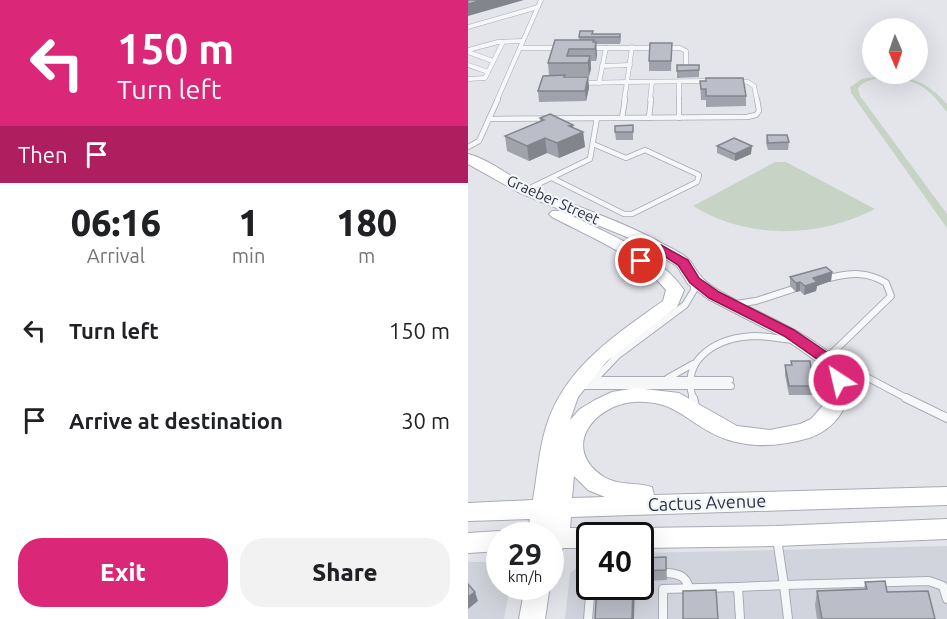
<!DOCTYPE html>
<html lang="en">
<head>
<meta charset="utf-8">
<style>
  body { margin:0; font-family:Ubuntu,sans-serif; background:#f2f2f2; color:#202124; height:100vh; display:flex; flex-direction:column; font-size:22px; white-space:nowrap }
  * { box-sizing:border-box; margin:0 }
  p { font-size:20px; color:#757577 }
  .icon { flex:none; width:33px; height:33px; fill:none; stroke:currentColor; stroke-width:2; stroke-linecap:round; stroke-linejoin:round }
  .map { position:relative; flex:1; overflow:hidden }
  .panel { display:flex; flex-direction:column; background:#fff; width:468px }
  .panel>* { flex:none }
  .hud { background:#db2777; color:#fff; overflow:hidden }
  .needle { width:39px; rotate:178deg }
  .fabs { position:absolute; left:394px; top:18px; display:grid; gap:12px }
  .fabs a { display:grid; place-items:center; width:66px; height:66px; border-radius:50%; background:#fff; box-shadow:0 6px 24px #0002; font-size:30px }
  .speed { position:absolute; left:18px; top:522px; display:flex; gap:12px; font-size:30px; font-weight:700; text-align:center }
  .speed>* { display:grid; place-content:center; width:78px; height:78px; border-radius:50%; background:#fff; box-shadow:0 6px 24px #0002; line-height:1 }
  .speed small { font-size:15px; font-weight:400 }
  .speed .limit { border:3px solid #111; border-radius:9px; background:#fff; color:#111 }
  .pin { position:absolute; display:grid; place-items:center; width:51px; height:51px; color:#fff; margin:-26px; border:3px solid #fff; border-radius:50%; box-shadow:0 2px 6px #0007 }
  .me { position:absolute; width:66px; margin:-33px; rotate:325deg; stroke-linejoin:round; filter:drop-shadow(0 0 4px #0008) }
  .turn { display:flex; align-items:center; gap:21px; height:126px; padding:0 18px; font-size:27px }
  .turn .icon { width:78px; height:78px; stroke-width:2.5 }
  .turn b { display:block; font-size:42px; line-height:51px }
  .then { display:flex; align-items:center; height:57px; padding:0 18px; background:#0003; gap:12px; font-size:22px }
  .eta { display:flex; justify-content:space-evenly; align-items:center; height:102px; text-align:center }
  .eta b { font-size:36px; font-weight:800; line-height:42px }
  .action { display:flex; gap:12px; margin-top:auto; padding:12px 18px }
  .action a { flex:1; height:69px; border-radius:24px; background:#db2777; color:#fff; font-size:24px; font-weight:800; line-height:69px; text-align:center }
  .action a+a { background:#f2f2f2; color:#202124 }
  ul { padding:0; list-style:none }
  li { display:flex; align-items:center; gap:18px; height:90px; padding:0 18px }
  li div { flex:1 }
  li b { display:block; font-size:22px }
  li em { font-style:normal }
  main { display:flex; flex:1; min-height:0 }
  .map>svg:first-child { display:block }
</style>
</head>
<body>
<main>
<section class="panel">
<div class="hud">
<div class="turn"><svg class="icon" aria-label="left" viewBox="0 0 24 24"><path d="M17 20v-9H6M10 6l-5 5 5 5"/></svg><div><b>150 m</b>Turn left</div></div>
<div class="then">Then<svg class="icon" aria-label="arrive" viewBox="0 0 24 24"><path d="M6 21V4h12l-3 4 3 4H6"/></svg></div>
</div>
<div class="eta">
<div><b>06:16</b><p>Arrival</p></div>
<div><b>1</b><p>min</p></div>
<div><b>180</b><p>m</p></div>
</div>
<ul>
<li><svg class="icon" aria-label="left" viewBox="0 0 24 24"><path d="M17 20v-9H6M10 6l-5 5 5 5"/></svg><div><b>Turn left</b></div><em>150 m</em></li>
<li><svg class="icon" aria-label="arrive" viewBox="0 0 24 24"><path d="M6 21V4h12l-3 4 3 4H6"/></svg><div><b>Arrive at destination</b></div><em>30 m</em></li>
</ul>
<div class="action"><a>Exit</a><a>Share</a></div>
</section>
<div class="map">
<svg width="479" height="619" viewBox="0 0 479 619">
  <rect width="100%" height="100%" fill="#e3e5eb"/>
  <g fill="#d2d4dd">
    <path d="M479,546V619H97L102,573L121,557L122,586H172L173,553Z"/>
    <path d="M0,562H24L31,569L32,586L42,587L36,619H0Z"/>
  </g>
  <g fill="#c7d4c5">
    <path d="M416,76C446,77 459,82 479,104V112C472,104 465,94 456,88C441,77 403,72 390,88L392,96L479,214V228L383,93L382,87L394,79Z"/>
    <path d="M307,162H318L407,209C351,238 280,240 225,206Z"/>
  </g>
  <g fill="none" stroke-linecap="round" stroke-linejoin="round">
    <g stroke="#a8abb5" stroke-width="5">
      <g id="lane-far3">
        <path d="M0,27L70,7"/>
        <path d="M164,47L159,82L238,81"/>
        <path d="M52,48H90"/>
        <path d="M122,48H212L218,51V69"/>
        <path d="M0,50L30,42L55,41"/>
        <path d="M0,52L25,61"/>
        <path d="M0,65L20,72"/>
        <path d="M134,66L162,65"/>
        <path d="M0,79L17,78L35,42"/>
        <path d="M269,81L280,82L286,86L289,100"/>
        <path d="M211,82V100"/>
        <path d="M115,83L159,82L156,100"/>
        <path d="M131,83L138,48"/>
        <path d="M29,100L73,0"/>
        <path d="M182,100L184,82"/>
      </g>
    </g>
    <g stroke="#a8abb5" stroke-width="6">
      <g id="lane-far2">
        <path d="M211,99V118"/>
        <path d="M154,118L157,99"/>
        <path d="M181,118L183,99"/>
        <path d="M21,119L279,117L288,115L291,111L289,99"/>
        <path d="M0,147L11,141L30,99"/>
        <path d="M84,178L156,214H164L229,182L231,175L177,150L158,158L125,144"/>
        <path d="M58,190L122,159L129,118"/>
      </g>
    </g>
    <g stroke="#a8abb5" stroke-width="8">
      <g id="lane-far1">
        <path d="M361,278C382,273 399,271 418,283L423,296L358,359L389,372L440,399"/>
        <path d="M267,304L288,301L325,289"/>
        <path d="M200,378L225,364"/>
        <path d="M116,380H262"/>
        <path d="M126,380L150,355L217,305L226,290V282"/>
        <path d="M111,386H263"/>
        <path d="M225,399C212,357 251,337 287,336C300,336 312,339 325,340"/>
      </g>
    </g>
    <g stroke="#a8abb5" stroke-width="10">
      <g id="lane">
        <path d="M225,398L227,406"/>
        <path d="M438,398L479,418"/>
        <path d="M309,539L316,585L461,581L475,586L479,599"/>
        <path d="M199,573C211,574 218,576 221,588"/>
        <path d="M270,587L316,585L320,619"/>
        <path d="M120,619L123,586"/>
        <path d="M195,619V589L270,587L272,619"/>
      </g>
    </g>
    <g stroke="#a8abb5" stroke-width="2">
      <g id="secondary">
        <path d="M0,154C23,160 43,178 64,188C108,207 155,221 197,245C205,249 214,253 220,259C225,263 227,270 231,274C236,281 245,287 252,291C283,310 317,322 348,343C353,347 361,351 366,356C377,370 383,383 378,401C374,419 357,433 341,438C307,448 271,449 240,431C212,415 202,400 166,402C125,405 92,449 136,477C151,486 168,482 184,487L186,495L479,487V505L103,517L102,528H122L131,531L133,536H122V548H95L91,553L82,556V536H59L62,519L0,521V503L65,500C69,476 71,450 78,427C96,368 147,335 195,301L198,290C170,256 122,237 84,217L81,214L84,211H94C135,232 189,251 216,290L209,307L139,361L110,397L102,420L112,409L127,400L144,392L168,388L211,393L269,426L302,430L332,424L343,419L358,402L361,380L351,363L314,337L240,299L220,284L209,266L166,240L52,193L0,164ZM106,476L120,490L137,497L104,498Z"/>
        <path d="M479,519V539L308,546L172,548V536H161L163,531L172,528L308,526Z"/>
        <path d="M32,531L41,536H32V551L0,553V533Z"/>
        <path d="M57,586L82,585L77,619H51Z"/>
      </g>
    </g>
    <use href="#lane-far3" stroke="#f6f7f9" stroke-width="4"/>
    <use href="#lane-far2" stroke="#f6f7f9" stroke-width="4.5"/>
    <use href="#lane-far1" stroke="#f6f7f9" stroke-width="6"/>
    <use href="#lane" stroke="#f6f7f9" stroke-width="8"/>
    <use href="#secondary" fill="#fff" fill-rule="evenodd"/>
  </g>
  <g fill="#a1a3ac">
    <path d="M125,34H152L153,40L152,44H128L129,55L128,61H123V69L121,76H97V77H120L121,88L118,101L71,102L70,91L81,76L80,63L111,40V37Z"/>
    <path d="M204,43L203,71H181V61Z"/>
    <path d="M209,65H231V77L209,78Z"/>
    <path d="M232,81L278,96V106L238,107V100H233Z"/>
    <path d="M72,118L106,128L115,132L117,147L91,158L79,153L61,161L39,151L37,136L72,121Z"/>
    <path d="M165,125V140H148L147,132Z"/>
    <path d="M299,135L321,142L320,150H300L298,143Z"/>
    <path d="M249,146L283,154L267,161L249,153Z"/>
    <path d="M364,272L363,281L349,286L348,291L336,295L332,291L328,292L322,286V277Z"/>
    <path d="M323,361L345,386L344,395H321L317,375V365H323Z"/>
    <path d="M198,557L199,580L172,581V558Z"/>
    <path d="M397,582L419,592L467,619H349L347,605L349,591L396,590Z"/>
  </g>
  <g fill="#83858c">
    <path d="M14,0H56L0,16V4Z"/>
    <path d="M128,42L129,55L128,61L127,49Z"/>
    <path d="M122,56L123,69L121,76L120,63Z"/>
    <path d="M120,77L121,88L118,101L117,91Z"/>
    <path d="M105,125L106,136L115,132L117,147L91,158L89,143L101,126Z"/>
    <path d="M77,138L79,153L61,161L59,146Z"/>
    <path d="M284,146L283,154L267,161V154Z"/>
    <path d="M364,272L363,281L349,286L348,291L336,295L337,286L345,278Z"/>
    <path d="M332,282V291L328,292V283Z"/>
    <path d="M165,586H167L166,619H164Z"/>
    <path d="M7,592L10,601L0,609V597Z"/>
  </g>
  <g fill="#bbbec8" stroke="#83858c" stroke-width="1.5">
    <path d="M0,0H14L0,4Z"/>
    <path d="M112,31H125L124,34H152V37H111Z"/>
    <path d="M87,40H126L125,42H128L127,49H101L99,56H122L120,63H80Z"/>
    <path d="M182,43H204L203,61H181Z"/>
    <path d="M209,65H231V70L209,71Z"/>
    <path d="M97,75L96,77H120L117,91H70L75,76Z"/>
    <path d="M238,78H275L278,96H238V89H233L232,81H238Z"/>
    <path d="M82,114L105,125L101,126L115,132L89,143L77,138L59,146L37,136L76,120L72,118Z"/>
    <path d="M165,125V132H147V126Z"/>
    <path d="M299,135H319L321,142L300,143Z"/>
    <path d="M266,138L284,146L267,154L249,146Z"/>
    <path d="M358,267L364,272L345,278L349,282L337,286L332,282L328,283L322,277Z"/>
    <path d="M323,361H342L345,386H321L317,365H324Z"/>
    <path d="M198,557V570L172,571V558Z"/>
    <path d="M417,581L419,592L460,591L467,619H354L349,591L399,589L397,582Z"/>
    <path d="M0,584L7,592L0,597Z"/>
    <path d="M129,586H165L164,619H127Z"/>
    <path d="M248,590L250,619H215V591Z"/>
  </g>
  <path fill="#db2777" stroke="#8e194d" stroke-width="1.5" d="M193,245L220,260L231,278L251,292L326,330L363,355L378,380L376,384H365L353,362L316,336L241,298L222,283L210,265L193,254L177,264H168L166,261Z"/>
  <g text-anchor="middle" stroke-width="4.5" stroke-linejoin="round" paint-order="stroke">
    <g font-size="15" fill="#2c3143" stroke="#f3f5f8">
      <text transform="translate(85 200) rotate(24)" y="5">Graeber Street</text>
    </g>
    <g font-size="18" fill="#2c3143" stroke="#f3f5f8">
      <text transform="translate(239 503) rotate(-2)" y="6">Cactus Avenue</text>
    </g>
  </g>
</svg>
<div class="fabs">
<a><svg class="needle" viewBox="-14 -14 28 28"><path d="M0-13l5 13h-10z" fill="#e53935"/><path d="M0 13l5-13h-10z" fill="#757577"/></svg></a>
</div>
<div class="speed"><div>29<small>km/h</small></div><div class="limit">40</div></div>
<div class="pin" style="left:173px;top:261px;background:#d93025"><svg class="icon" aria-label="arrive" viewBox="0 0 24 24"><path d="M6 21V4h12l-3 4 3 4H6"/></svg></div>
<svg class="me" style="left:371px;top:380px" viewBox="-20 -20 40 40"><circle r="17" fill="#db2777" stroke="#fff" stroke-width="3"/><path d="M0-11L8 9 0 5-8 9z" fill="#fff"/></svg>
</div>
</main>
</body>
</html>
